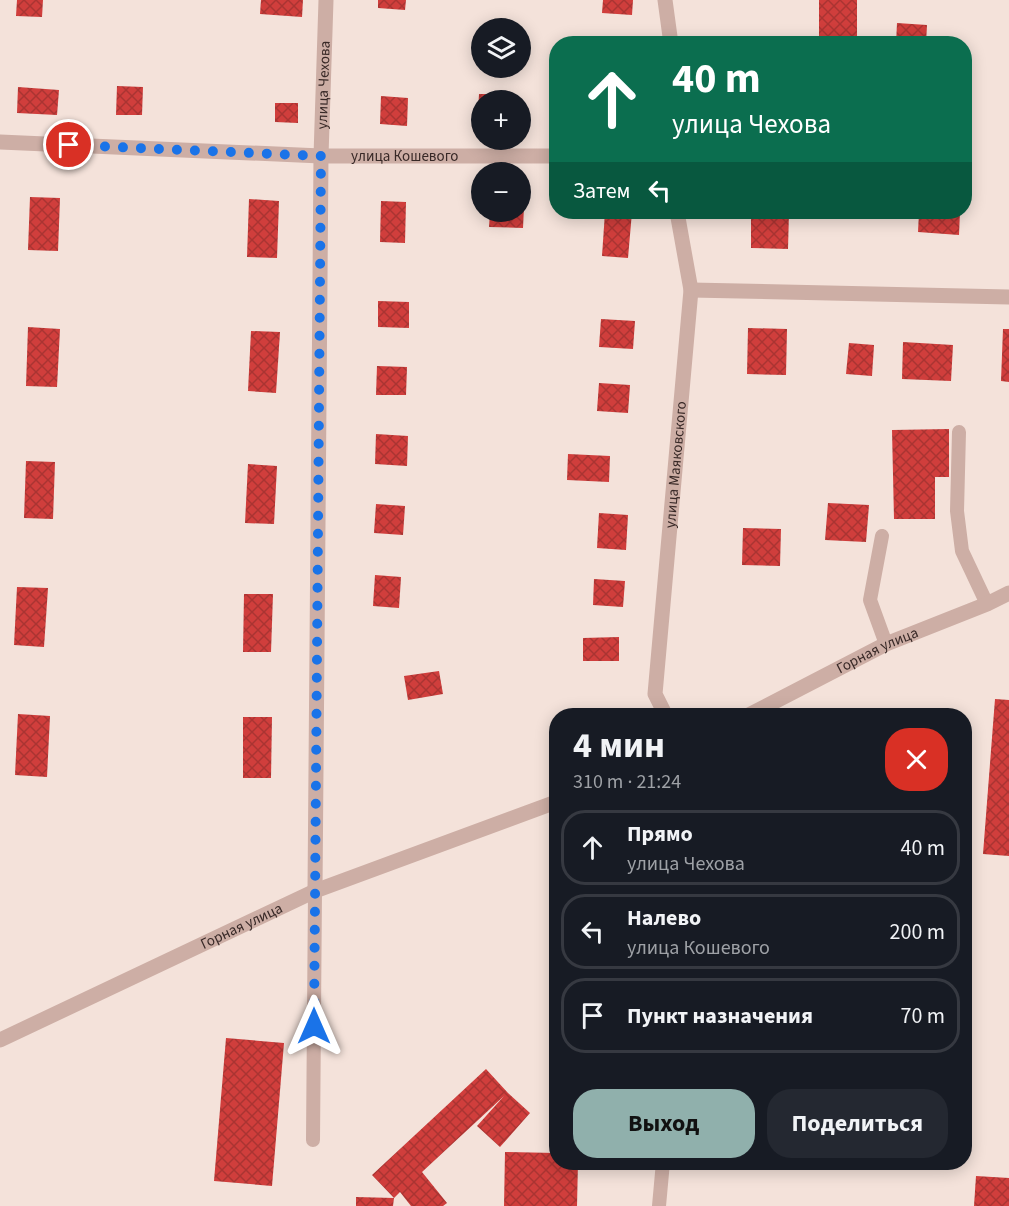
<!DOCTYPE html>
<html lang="ru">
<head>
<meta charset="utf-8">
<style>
  body { margin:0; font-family:"Source Sans 3",sans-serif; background:#242831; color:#f1f3f6; height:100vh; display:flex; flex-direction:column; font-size:22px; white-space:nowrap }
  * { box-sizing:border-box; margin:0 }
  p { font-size:20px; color:#9ea1a6 }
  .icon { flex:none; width:33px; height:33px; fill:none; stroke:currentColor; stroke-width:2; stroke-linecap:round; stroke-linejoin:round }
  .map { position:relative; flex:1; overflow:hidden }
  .drawer { position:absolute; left:549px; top:708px; width:423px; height:462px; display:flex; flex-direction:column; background:#171b24; border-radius:24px; box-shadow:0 3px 15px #0003 }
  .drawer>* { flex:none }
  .guide { position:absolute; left:549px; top:36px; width:423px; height:183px; border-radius:24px; box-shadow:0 3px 15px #0003; background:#0b6e4f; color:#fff; overflow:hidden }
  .controls { position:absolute; left:471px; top:18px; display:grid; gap:12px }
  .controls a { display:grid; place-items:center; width:60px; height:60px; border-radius:50%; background:#171b24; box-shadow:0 3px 15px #0003; font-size:30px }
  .pin { position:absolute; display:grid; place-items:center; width:51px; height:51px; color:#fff; margin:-26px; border:3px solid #fff; border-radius:50%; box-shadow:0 2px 6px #0007 }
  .me { position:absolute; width:66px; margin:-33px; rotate:0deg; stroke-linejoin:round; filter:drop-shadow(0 0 4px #0008) }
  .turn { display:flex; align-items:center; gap:21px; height:126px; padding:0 24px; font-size:27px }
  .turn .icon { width:78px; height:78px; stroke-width:2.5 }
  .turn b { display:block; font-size:42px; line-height:51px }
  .then { display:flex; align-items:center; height:57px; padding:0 24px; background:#0003; gap:12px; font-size:22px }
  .round { display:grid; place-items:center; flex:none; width:63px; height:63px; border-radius:24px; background:#242831 }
  .summary { display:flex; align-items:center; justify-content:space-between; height:102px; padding:0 24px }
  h1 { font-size:36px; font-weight:700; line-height:45px }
  .action { display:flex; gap:12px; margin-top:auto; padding:12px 24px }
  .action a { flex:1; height:69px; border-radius:24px; background:#90b0ac; color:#111; font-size:24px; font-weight:700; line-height:69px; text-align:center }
  .action a+a { background:#242831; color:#f1f3f6 }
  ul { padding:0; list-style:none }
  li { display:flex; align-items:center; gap:18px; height:75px; margin:0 12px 9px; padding:0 12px; border:3px solid #363941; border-radius:24px }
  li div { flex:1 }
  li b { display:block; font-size:22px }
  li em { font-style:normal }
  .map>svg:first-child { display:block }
</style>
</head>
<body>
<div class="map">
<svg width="1009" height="1206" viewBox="0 0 1009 1206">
  <defs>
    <pattern id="building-cross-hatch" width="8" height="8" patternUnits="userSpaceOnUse" patternTransform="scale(1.5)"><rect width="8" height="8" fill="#d03e3c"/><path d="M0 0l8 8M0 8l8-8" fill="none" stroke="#aa3432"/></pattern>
  </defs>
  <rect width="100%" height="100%" fill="#f4e2da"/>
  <g fill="url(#building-cross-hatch)">
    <path d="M17,0H43L42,17L16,16Z"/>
    <path d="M261,0H303L302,17L260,14Z"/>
    <path d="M378,0H406L405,10L378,8Z"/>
    <path d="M603,0H633L632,15L602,13Z"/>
    <path d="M819,0H857V41L819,40Z"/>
    <path d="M897,23L927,25L926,44H896Z"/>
    <path d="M117,86L143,87L142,115H116Z"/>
    <path d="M18,87L59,90L57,115L17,113Z"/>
    <path d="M479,94H504L503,100H482V129H477Z"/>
    <path d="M381,96L408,98L407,126L380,124Z"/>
    <path d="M275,103H298V123L275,122Z"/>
    <path d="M30,197L60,198L58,251L28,250Z"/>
    <path d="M249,199L279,201L277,258L247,257Z"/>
    <path d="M381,201L406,202L405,243L380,242Z"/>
    <path d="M520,207H524L523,228L489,227L490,212H520Z"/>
    <path d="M605,212H632L628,258L602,256Z"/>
    <path d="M751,212H789L788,249L751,248Z"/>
    <path d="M919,212H960L959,235L918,232Z"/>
    <path d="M378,301L409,302V328L378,327Z"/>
    <path d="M601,319L635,321L633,349L599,347Z"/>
    <path d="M28,327L60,329L57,387L26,386Z"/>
    <path d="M748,328L787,329L786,375L747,374Z"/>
    <path d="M1003,329H1009V382L1001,381Z"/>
    <path d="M251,331L280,332L276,393L248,391Z"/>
    <path d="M903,342L953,345L951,381L902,379Z"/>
    <path d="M849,343L874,345L872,376L846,374Z"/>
    <path d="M377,366L407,367L406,395H376Z"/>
    <path d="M599,383L630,385L628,413L597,411Z"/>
    <path d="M949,429V477H935V519H894L892,430Z"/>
    <path d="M376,434L408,436L407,466L375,464Z"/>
    <path d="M568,454L610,456L609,482L567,480Z"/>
    <path d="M26,461L55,462L53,519L24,518Z"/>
    <path d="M248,464L277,466L274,524L245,523Z"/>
    <path d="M828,503L869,505L866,542L825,540Z"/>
    <path d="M376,504L405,506L403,535L374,533Z"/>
    <path d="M599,513L628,515L626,550L597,548Z"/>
    <path d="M743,528L781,529L780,566L742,565Z"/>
    <path d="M375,575L401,577L399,608L373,606Z"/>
    <path d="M594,579L625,581L623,607L593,605Z"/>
    <path d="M17,587L48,588L44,647L14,645Z"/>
    <path d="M244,594H273L271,652H243Z"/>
    <path d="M619,637V661H583V638Z"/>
    <path d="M439,671L443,694L408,700L404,676Z"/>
    <path d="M995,699L1009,700V856L983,854Z"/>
    <path d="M18,714L50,716L47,777L15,775Z"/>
    <path d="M243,717H272L271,778H243Z"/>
    <path d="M226,1038L284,1043L272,1186L214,1181Z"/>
    <path d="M486,1069L508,1093L530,1113L500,1147L477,1126L504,1096L422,1172L447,1203L443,1206H411L400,1192L394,1198L372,1175Z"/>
    <path d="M505,1152L556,1153V1162H578L577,1206H504Z"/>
    <path d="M976,1176L1009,1178V1206H974Z"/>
    <path d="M356,1197L394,1198L393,1206H356Z"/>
  </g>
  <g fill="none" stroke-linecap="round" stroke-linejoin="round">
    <g stroke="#cdaea5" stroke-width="14">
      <path d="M959,432L957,511L962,551L987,604"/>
      <path d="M882,536L870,600L886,644"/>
      <path d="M313,1140L315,891"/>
      <path d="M659,1206L663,1162"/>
    </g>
    <g stroke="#cdaea5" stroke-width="15">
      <path d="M665,0L671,44"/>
      <path id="s1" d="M0,142L321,156H556"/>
      <path d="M691,290L1009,297"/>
      <path id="s2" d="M666,716L655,694L691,290L677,212"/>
      <path id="s3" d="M747,716L886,644L987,604L1009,593"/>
      <path id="s4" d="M315,891L321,156L326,0"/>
      <path id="s5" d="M0,1040L315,891L556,802"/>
    </g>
  </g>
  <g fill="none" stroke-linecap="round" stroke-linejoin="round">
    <path stroke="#1a73e8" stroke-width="10" stroke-dasharray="0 18" d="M69,145L321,156L314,1026"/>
  </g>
  <g text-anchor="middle" stroke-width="6" stroke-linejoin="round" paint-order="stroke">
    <g font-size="15" fill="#382927" stroke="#fbede7">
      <text dy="5" stroke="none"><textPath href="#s4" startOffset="806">улица Чехова</textPath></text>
      <text dy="5" stroke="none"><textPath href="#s1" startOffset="405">улица Кошевого</textPath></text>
      <text dy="5" stroke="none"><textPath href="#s2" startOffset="255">улица Маяковского</textPath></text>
      <text dy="5" stroke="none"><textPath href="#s3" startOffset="146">Горная улица</textPath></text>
      <text dy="5" stroke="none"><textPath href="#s5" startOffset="267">Горная улица</textPath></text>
    </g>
  </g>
</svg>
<div class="controls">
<a><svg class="icon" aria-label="layers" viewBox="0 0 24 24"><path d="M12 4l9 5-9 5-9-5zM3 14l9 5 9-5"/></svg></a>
<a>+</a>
<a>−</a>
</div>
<div class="pin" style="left:69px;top:145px;background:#d93025"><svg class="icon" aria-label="arrive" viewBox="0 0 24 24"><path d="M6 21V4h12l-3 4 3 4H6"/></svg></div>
<svg class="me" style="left:314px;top:1026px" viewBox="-20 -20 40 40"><path d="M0-17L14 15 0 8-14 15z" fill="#1a73e8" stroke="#fff" stroke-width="4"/></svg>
<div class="guide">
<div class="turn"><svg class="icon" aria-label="ahead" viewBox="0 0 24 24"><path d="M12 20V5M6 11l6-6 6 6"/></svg><div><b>40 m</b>улица Чехова</div></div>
<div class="then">Затем<svg class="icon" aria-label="left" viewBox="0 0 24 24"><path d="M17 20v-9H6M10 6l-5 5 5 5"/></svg></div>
</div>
<section class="drawer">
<div class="summary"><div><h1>4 мин</h1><p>310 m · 21:24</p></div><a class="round" style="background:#d93025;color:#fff"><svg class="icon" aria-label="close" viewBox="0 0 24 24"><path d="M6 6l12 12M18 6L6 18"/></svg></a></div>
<ul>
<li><svg class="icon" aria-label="ahead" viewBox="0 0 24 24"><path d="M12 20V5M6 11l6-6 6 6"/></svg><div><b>Прямо</b><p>улица Чехова</p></div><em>40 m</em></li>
<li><svg class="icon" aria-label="left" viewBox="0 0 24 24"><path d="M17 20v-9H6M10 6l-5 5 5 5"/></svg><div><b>Налево</b><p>улица Кошевого</p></div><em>200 m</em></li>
<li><svg class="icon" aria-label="arrive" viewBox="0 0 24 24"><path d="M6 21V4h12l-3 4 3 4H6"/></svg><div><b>Пункт назначения</b></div><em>70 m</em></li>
</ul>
<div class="action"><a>Выход</a><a>Поделиться</a></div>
</section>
</div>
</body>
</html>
